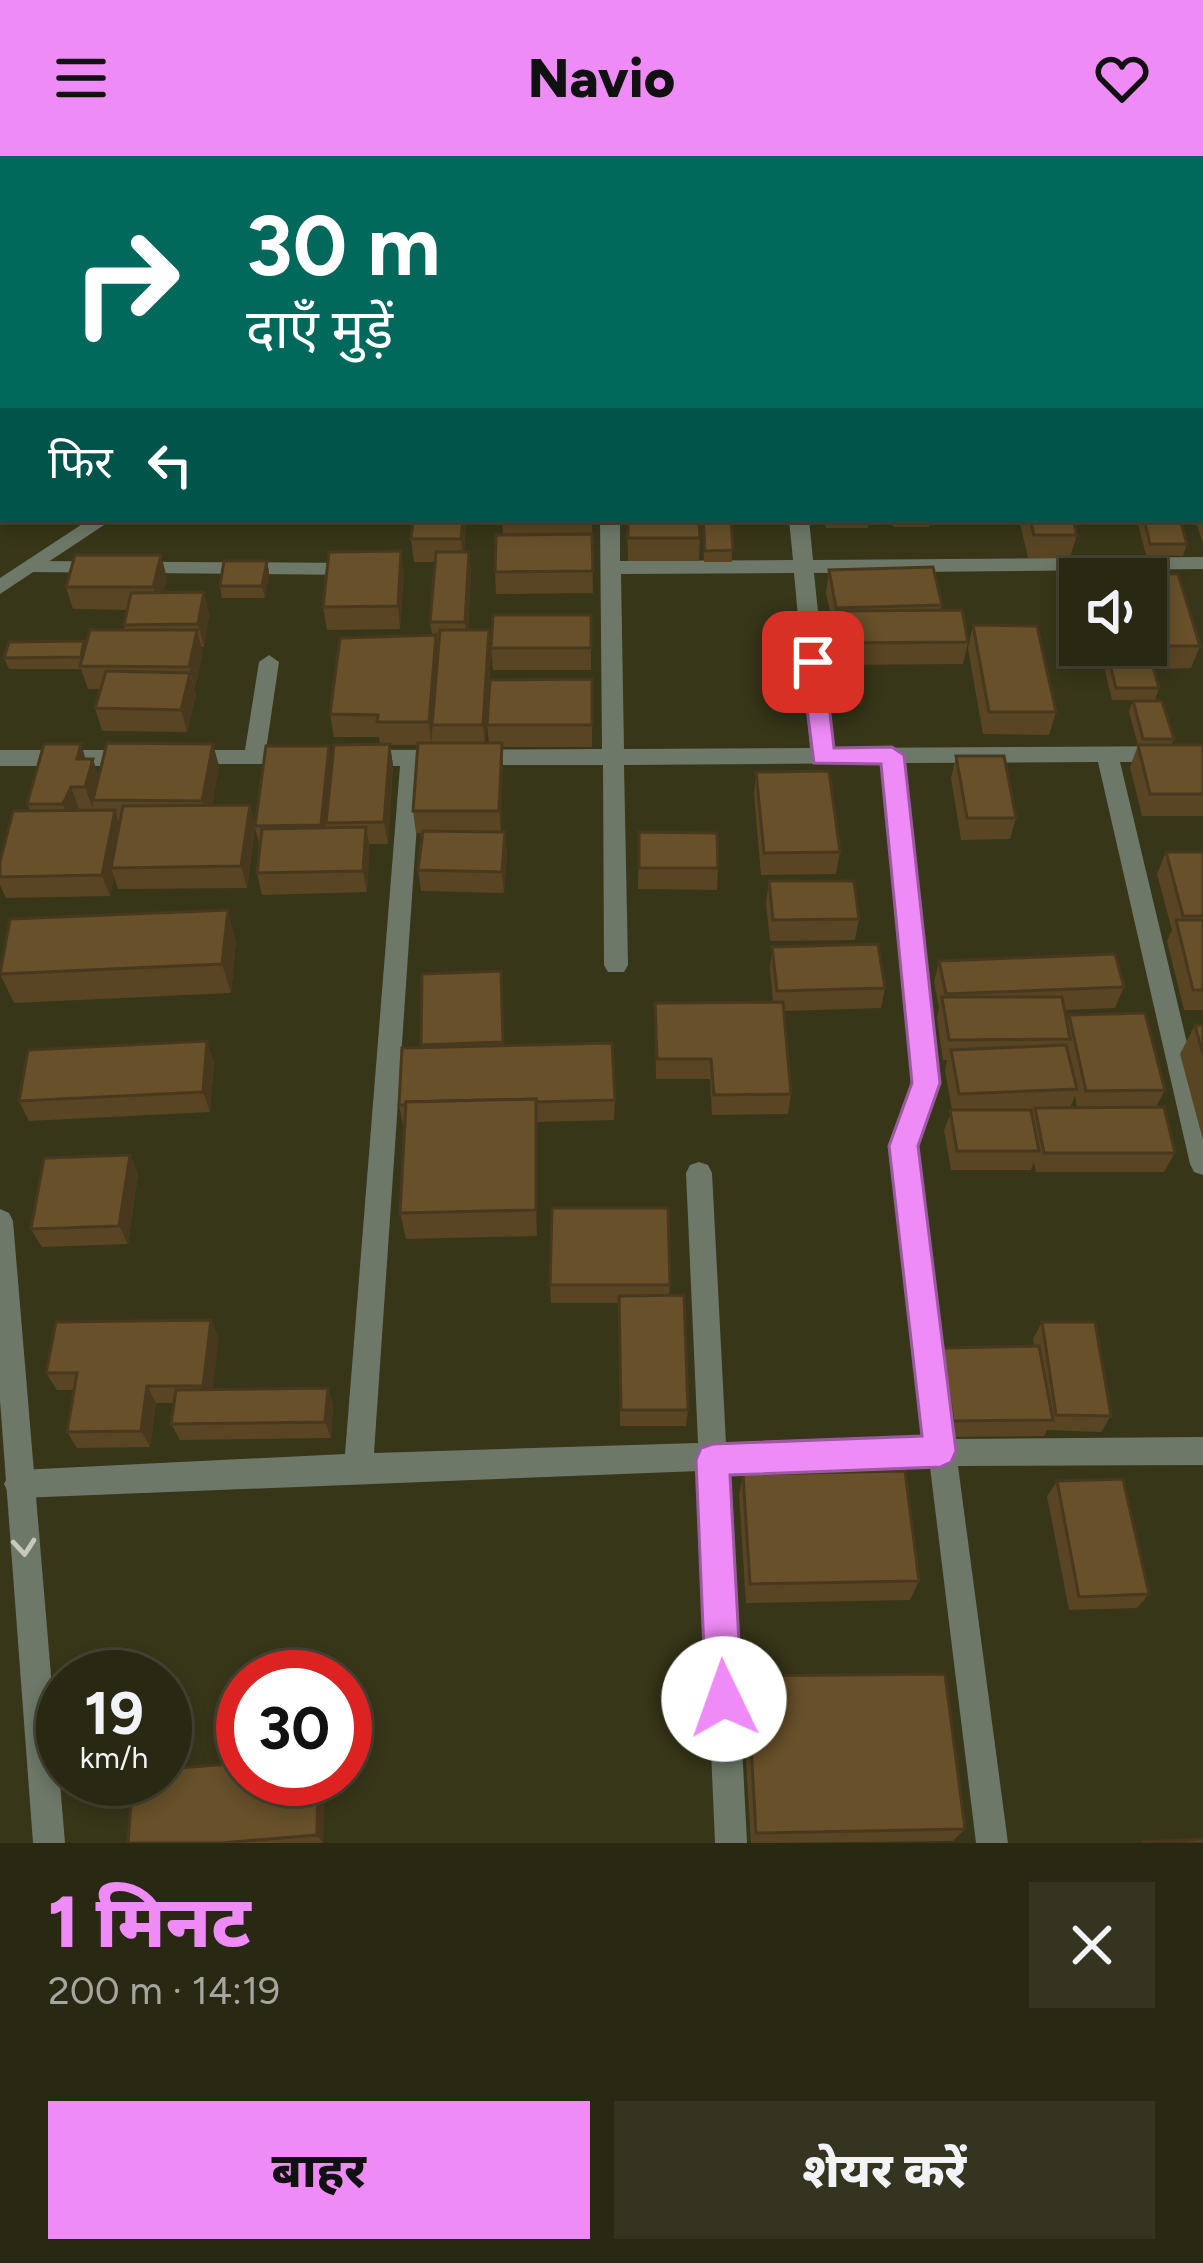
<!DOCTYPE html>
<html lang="hi">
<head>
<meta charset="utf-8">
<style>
  body { margin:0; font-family:Figtree,"Noto Sans Devanagari",sans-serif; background:#353421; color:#f1f3f6; height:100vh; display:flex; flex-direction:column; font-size:45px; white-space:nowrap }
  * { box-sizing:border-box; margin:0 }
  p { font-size:39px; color:#a5a6a0 }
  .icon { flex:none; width:66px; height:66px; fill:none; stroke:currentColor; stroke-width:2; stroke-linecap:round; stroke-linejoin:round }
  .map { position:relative; height:1687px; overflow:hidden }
  .side { display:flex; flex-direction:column; background:#292813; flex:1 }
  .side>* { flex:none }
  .guide { position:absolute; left:0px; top:0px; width:1203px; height:366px; box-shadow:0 6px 18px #0003,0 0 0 3px #454433; background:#00695c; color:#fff; overflow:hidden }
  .tools { position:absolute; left:1059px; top:402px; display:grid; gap:24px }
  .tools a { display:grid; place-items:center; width:108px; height:108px; border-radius:0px; background:#292813; box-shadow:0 6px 18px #0003,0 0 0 3px #454433; font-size:60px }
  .speed { position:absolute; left:36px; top:1494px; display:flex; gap:24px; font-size:60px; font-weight:700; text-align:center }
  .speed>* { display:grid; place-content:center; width:156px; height:156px; border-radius:50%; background:#292813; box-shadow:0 6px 18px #0003,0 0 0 3px #454433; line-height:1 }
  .speed small { font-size:30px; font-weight:400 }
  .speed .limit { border:18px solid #d22; background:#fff; color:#111 }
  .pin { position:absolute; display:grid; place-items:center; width:102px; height:102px; color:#fff; margin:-51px; border-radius:24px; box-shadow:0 6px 18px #0006 }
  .me { position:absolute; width:132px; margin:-66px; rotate:357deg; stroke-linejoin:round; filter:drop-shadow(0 0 9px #0008) }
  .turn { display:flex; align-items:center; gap:42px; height:252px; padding:0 48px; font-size:54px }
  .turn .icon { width:156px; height:156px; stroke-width:2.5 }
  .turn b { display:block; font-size:84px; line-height:102px }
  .then { display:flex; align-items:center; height:114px; padding:0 48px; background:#0003; gap:24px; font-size:45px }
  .round { display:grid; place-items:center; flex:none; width:126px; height:126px; border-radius:0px; background:#353421 }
  .overview { display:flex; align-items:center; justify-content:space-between; height:204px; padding:0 48px }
  h1 { font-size:72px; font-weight:800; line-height:90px; color:#ef8bf6 }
  .primary-button { display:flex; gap:24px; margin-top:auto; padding:24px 48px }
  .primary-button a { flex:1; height:138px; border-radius:0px; background:#ef8bf6; color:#111; font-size:48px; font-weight:800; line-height:138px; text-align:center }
  .primary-button a+a { background:#353421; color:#f1f3f6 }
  header { display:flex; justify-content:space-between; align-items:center; height:156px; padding:0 48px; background:#ef8bf6; color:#111; font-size:54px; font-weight:800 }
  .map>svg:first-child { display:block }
</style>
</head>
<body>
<header><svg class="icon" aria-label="menu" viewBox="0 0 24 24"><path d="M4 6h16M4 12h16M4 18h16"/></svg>Navio<svg class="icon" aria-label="heart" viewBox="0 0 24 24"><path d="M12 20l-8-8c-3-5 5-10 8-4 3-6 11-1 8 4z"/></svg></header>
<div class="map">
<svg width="1203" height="1687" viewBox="0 0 1203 1687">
  <rect width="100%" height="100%" fill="#373619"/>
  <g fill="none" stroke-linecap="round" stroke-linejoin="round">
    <g fill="#6d7868" fill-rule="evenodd">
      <path d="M48,0H64L65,3H49Z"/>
      <path d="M397,0H413L414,3H398Z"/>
      <path d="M1046,0H1065L1044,3Z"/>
      <path d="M3,81V91L0,92V82Z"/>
      <rect x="1200" y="201" width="3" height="10"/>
      <path d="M600,363H620V405L793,404L789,363H809L813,404L1203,401V413L814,417L832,592L1203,590V606H1120L1203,954V1019L1194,1016L1190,1008L1098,606L904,607L938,927L916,990L955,1283L1203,1281V1309L958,1310L1008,1687H976L930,1311L728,1314L747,1687H715L699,1315L19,1342L9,1338L4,1328L9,1318L19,1314L345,1298L400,610H359L348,602L359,594L602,593ZM794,417L810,592L624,593L621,418ZM882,607L914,927L890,990L926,1283L726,1287L712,1017L708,1009L699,1006L690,1009L686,1017L698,1287L374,1297L421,609H603L604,809L608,816H624L628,809L624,609Z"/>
      <path d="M34,405L356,407L366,413L356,419L27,416V406Z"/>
      <path d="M269,499L279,506L266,594L303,596L306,602L303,608H177L174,602L185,594H245L259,506Z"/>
      <path d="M0,594H133L144,602L133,610H0Z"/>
    </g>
    <g fill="#6d7868" fill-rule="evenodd">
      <path d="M736,0H756L734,3Z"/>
      <path d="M90,363H113L0,438V422Z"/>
      <path d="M0,1053L9,1057L13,1065L65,1687H33L0,1244Z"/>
    </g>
  </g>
  <g fill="#594524" fill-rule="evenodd">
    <rect x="781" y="0" width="73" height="3"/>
    <path d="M1202,0H1203V150H1200V67H1202L1200,66V7Z"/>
    <path d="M1200,245H1203V387L1196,366L1197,363H1200Z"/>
    <path d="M466,363L464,396H469L471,419L468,474L491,496L485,587H489L487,569L592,523V591H502L501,676H505L507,698L504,737L421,735L418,714L423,677H416L413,655L418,589H390L393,610L388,688H369L367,736L262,739L257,717L260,691L255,672L247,732L118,733L114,721L110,740L6,742L0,729V721L30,655L27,648L86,603L99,620L219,610L212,649H250L255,669L329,590L332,604L380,588L379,581H334L330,558L432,479L430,466L435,406H414L411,383Z"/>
    <path d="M502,363H592L593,437L496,438L495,416L503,378Z"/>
    <path d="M627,363L700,382L699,405H628Z"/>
    <path d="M702,363H731L732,406H704Z"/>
    <path d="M825,363H869L868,372H826Z"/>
    <path d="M891,363H930L929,371H893Z"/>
    <path d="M1019,363H1073L1077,379L1070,402H1028Z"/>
    <path d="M1137,363H1180L1187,388L1183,400L1146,399Z"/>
    <path d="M267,405L269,417L265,442H222L220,430Z"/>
    <path d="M829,414L942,449L941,454L968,486L963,508L837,509L834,475L826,437Z"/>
    <path d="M404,417L400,473L327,474L323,451Z"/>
    <path d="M1121,418H1178L1200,490L1191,512L1154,513L1159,532L1155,544H1112L1105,515L1109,504H1131L1127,489H1146V423H1120Z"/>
    <path d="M167,422L163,437L204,436L209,459L204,491H201L203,497L194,533L196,539L187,576L102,575L95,552L100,533H88L81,513H9L4,502L84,485L86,490L125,474L124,469L127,454L73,453L66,431Z"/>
    <path d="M591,459V514H493L491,492Z"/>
    <path d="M973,469L1056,556L1049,579L983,578L968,492Z"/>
    <path d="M1133,545L1174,583L1171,589H1203V660H1142L1130,611L1138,589L1129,556Z"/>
    <path d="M956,600L1016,662L1010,683L961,684L951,622Z"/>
    <path d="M756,616L840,696L836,718L761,719L754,638Z"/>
    <path d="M639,676L718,712L717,734L638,733Z"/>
    <path d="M1166,696H1203V854H1184L1167,785L1172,774L1157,718Z"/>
    <path d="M769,725L859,763L855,784L770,785L766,747Z"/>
    <path d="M236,785L231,837L14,847L0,818Z"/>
    <path d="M772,791L885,832L881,852L784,855L791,938L788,958L712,959L710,923H656L655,847L773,846L770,812Z"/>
    <path d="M939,805L1124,831L1115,852L1064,854L1067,866L1069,859L1165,934L1156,951L1175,997L1164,1016H1036L1034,1006L1031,1014H951L944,974L952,954L945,914L947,904H943L937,862L939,852L934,826ZM1075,940L1077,952H1070Z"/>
    <path d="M501,815L504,890L615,944L614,964L537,966V1080L406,1083L400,1057L405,969H403L399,949L421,892L422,818Z"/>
    <path d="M1195,869H1203V984L1180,898Z"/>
    <path d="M214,905L210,956L29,965L19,945Z"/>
    <path d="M130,999L138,1018L128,1088L42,1091L31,1073Z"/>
    <path d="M550,1129H670L669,1139L688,1254L686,1270H620L619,1147H551Z"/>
    <path d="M1042,1166L1111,1260L1101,1276L1047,1274L1044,1280L946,1281L935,1209L942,1192L1034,1190L1033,1183Z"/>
    <path d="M219,1181L212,1233L328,1232L333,1249L331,1282L180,1284L171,1268L174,1247H156L150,1291L77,1292L67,1276L74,1234H57L46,1217Z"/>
    <path d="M743,1318L919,1425L910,1444L746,1447L739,1339Z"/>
    <path d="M1057,1325L1149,1438L1137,1452L1069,1454L1047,1340Z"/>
    <path d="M747,1520L965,1673L953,1685L751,1687L742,1537Z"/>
    <path d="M243,1623H325L323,1687H128Z"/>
  </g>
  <g fill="#48381d">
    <path d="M0,0H14L15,3H3V11L0,12Z"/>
    <rect x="0" y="50" width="3" height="24"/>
    <path d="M3,180V205H0V181Z"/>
    <path d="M0,252H3V276L0,277Z"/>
    <path d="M463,363H466L463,406L461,383Z"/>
    <path d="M401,395L404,417L400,473L398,450Z"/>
    <path d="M469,396L471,419L467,488L465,466Z"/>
    <path d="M161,399L167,422L159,454L153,431Z"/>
    <path d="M267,405L269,417L265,442L262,430Z"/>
    <path d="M204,436L209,459L204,491L198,468Z"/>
    <path d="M197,474L203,497L195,533L189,511Z"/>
    <path d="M489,474L491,496L485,592L483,569Z"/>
    <path d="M436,479L439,501L431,588L429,566Z"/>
    <path d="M190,517L196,539L187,576L181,554Z"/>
    <path d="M502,587L503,609L501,677L499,655Z"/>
    <path d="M81,588L88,610L77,603Z"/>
    <path d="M213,588L219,610L209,667L202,645Z"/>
    <path d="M390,588L393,610L388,688L384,666Z"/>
    <path d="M329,590L334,612L326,667L325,691L321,669Z"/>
    <path d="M93,603L100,625L93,644V653L85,631Z"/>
    <path d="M71,631L79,653L71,670L63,648Z"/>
    <path d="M250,649L255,671L247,732L241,710Z"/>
    <path d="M115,654L122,676L111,712L114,721L110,740L102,719Z"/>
    <path d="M366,671L370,692L367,736L363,715Z"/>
    <path d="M505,676L507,698L504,737L502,716Z"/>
    <path d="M228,754L236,785L231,837L222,808Z"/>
    <path d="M207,885L214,905L210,956L203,936Z"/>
    <path d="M536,943L537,971V1080L536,1054Z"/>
    <path d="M130,999L138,1018L128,1088L119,1070Z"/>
    <path d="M211,1164L219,1181L211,1246L203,1230Z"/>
    <path d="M147,1230L156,1247L150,1291L141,1275Z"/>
    <path d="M328,1232L333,1249L331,1282L325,1266Z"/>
    <path d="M318,1623H325L323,1687L317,1679Z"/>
  </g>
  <g fill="#67502a" stroke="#48381d" stroke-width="3">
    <path d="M348,0H391L392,1L349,3Z"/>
    <path d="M803,0H843L836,3H808Z"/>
    <path d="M1060,0H1099L1100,3H1061Z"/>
    <path d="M1167,0H1181L1186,3H1165Z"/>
    <path d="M1200,12L1203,14V41L1200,39Z"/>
    <rect x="0" y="26" width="3" height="24"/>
    <rect x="1200" y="67" width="3" height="60"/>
    <rect x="0" y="123" width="3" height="27"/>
    <path d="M0,155H3V180L0,181Z"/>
    <path d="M3,199V252H0V200Z"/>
    <rect x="1200" y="245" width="3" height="37"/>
    <rect x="1200" y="295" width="3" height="37"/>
    <path d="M413,363H463L461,383H411Z"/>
    <path d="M628,363H699L700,382H628Z"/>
    <path d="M703,363H731L733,394L705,395Z"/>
    <path d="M1030,363H1073L1077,379H1034Z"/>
    <path d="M1144,363H1180L1187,388H1150Z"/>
    <path d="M592,378L593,415L495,416L496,379Z"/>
    <path d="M401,395L398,450L323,451L329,396Z"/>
    <path d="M436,396H469L465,466H430Z"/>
    <path d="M75,399H161L153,431H66Z"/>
    <path d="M224,405H267L262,430H220Z"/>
    <path d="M933,411L942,449L836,452L829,414Z"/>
    <path d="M1121,418H1178L1200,490H1141L1146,489V423H1123Z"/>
    <path d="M204,436L198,468L124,469L131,437Z"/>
    <path d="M962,454L968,486L841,487L837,455Z"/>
    <path d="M493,459H591V492H491Z"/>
    <path d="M973,469L1037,470L1056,556H989Z"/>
    <path d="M90,474H197L189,511L80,510Z"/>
    <path d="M440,474H489L483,569H432Z"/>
    <path d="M436,479L429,566H377L378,559L330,558L340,482Z"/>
    <path d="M84,485L81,501L4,502L9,486Z"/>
    <path d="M1109,504H1151L1159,532H1116Z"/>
    <path d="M106,515L190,517L181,554L95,552Z"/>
    <path d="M592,523V569H487L490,524Z"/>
    <path d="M1133,545H1162L1174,583H1143Z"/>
    <path d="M107,587L213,588L202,645L93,644Z"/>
    <path d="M418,587H502L499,655H413Z"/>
    <path d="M44,588H81L77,603H93L85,631H71L63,648H27Z"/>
    <path d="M390,588L384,666L326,667L334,589Z"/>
    <path d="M1138,589H1203V638H1150Z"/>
    <path d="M266,590H329L321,669L255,670Z"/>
    <path d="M956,600H1004L1016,662H967Z"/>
    <path d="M829,615L840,696L764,697L756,616Z"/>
    <path d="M250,649L241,710L111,712L123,650Z"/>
    <path d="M115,654L102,719L0,721V706L13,655Z"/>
    <path d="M366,671L363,715L257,717L262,673Z"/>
    <path d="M423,675L505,676L502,716L418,714Z"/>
    <path d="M639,676L717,677L718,712H639Z"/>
    <path d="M1166,696H1203V760H1183Z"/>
    <path d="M769,725H854L859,763L773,764Z"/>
    <path d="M228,754L222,808L0,818L10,763Z"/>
    <path d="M1176,764H1203V834H1193Z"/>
    <path d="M878,788L885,832L777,835L772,791Z"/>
    <path d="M1115,798L1124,831L946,838L939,805Z"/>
    <path d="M501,815L503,886L421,889L422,818Z"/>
    <path d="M942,841H1062L1070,883L949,884Z"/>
    <path d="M783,846L791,938L714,939L711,903H657L655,847Z"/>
    <path d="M1145,857L1165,934L1086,935L1069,859Z"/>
    <path d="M1195,869H1203V899Z"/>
    <path d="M207,885L203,936L19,945L28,894Z"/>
    <path d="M612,887L615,944L536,946V943L406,946V949H399L402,892Z"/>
    <path d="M1066,889L1077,933L959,938L951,894Z"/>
    <path d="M536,943V1054L400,1057L406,946Z"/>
    <path d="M1164,951L1175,997H1044L1035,952Z"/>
    <path d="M950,954H1031L1039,995H957Z"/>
    <path d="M130,999L119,1070L31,1073L44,1002Z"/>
    <path d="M552,1052H668L670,1129H550Z"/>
    <path d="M684,1139L688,1254H621L619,1140Z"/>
    <path d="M211,1164L203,1230H147L141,1275L67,1276L77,1217H46L56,1166Z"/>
    <path d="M1042,1166H1095L1111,1260L1056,1259Z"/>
    <path d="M1039,1190L1053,1264L953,1265L942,1192Z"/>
    <path d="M328,1232L325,1266L171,1268L176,1234Z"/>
    <path d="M905,1315L919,1425L750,1428L743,1318Z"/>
    <path d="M1123,1323L1149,1438L1079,1441L1057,1325Z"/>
    <path d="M945,1518L965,1673L756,1677L747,1520Z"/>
    <path d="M243,1607V1623H318L317,1679L221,1687H128L133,1623H165V1613Z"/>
    <path d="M1203,1683V1687L1141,1686Z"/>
  </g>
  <defs><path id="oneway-chevron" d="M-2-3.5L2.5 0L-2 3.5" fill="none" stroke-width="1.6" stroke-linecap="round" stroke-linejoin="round" transform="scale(3)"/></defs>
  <use stroke="#c7cab9" href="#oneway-chevron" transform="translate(24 1391) rotate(85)"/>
  <path fill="#ef8bf6" stroke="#9b5aa0" stroke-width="3" d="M813,497L824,506L834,592L892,591L904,599L940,927L918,990L956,1295L951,1306L940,1311L730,1319L742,1543L736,1556L724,1561L711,1556L706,1543L696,1304L701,1292L713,1288L922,1280L889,990L912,927L881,608L814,607L801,506Z"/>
</svg>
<div class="tools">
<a><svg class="icon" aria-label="sound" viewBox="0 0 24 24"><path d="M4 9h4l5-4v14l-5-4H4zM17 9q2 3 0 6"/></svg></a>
</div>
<div class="speed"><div>19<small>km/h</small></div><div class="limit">30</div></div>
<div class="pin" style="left:813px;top:506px;background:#d93025"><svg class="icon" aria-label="arrive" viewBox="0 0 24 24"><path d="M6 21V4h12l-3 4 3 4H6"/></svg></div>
<svg class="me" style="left:724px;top:1543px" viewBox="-20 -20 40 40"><circle r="19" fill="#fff"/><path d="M0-13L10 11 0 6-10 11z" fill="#ef8bf6"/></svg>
<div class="guide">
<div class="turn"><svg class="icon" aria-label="right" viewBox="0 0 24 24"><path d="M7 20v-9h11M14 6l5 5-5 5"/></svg><div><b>30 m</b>दाएँ मुड़ें</div></div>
<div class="then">फिर<svg class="icon" aria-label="left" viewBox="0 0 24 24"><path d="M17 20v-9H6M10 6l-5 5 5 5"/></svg></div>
</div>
</div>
<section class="side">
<div class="overview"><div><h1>1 मिनट</h1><p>200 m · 14:19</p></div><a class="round"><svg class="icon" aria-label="close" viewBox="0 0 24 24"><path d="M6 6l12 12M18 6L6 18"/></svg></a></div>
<div class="primary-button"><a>बाहर</a><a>शेयर करें</a></div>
</section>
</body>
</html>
